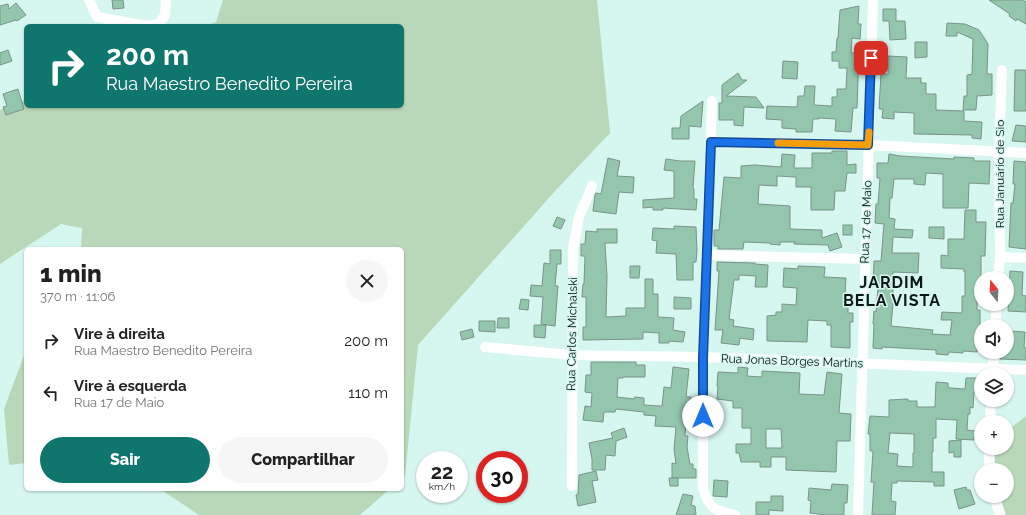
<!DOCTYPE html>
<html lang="pt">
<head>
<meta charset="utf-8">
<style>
  body { margin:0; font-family:Raleway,sans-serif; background:#f6f6f6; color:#222; height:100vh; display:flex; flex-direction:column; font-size:15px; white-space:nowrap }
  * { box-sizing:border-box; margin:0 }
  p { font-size:13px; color:#767676 }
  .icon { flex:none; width:22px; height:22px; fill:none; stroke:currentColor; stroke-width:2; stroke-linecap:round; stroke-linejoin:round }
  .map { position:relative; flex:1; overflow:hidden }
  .drawer { position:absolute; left:24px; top:247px; width:380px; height:244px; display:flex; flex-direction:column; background:#fff; border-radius:6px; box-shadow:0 1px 3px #0004 }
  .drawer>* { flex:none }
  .guide { position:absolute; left:24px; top:24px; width:380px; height:84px; border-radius:6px; box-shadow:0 1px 3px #0004; background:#0f766e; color:#fff; overflow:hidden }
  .needle { width:26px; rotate:342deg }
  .tools { position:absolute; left:974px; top:271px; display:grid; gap:8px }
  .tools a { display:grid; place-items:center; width:40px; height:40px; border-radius:50%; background:#fff; box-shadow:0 1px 3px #0004; font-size:20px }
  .speed { position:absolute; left:416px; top:451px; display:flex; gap:8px; font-size:20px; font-weight:700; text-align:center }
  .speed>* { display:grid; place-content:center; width:52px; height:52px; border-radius:50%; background:#fff; box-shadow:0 1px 3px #0004; line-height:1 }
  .speed small { font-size:10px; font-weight:400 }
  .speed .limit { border:6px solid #d22; background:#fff; color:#111 }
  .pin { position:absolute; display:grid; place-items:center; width:34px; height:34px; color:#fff; margin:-17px; border-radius:8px; box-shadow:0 2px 6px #0006 }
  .me { position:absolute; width:44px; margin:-22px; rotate:0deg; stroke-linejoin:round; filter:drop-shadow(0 0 3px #0008) }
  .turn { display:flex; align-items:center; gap:14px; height:84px; padding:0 16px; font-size:18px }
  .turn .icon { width:52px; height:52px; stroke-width:2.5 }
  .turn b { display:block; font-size:28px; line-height:34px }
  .round { display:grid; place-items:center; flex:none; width:42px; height:42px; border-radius:21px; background:#f6f6f6 }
  .headline { display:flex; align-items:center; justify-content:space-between; height:68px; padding:0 16px }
  h1 { font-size:24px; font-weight:800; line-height:30px }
  .action { display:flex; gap:8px; margin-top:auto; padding:8px 16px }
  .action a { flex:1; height:46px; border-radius:24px; background:#0f766e; color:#fff; font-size:16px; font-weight:800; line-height:46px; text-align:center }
  .action a+a { background:#f6f6f6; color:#222 }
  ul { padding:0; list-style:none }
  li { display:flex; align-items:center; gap:12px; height:52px; padding:0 16px }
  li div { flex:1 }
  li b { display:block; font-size:15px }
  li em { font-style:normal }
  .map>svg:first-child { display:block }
</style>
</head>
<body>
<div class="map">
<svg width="1026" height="515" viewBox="0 0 1026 515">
  <rect width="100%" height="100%" fill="#d6f6f0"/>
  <g fill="#b9d8b9">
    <path d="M223,0H597L610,133L556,190L418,345L405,476L402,478V249H81L82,228L61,224L0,264V110L26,100V106H402V26H205L216,22Z"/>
    <path d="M26,350V463L9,465L4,409Z"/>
    <path d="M1026,416V515H1006L1000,496H1007V470H995V448H1007V431Z"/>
    <path d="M160,489H390L360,515H199Z"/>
  </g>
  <g fill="#94c6ae" stroke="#7a9387" fill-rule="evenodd">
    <path d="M112,0H123L124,8L113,9Z"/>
    <path d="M989,0H1023L1026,2V24L1017,19L1016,21L1009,16L1010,14Z"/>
    <path d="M16,3L26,15L17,21L16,20L0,25V6L8,4L9,9Z"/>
    <path d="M859,6L858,24H861L860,39L852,38L851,53H859L857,108H853L851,132L835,131L836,119L819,118V119H813L812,132H796V129L782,128V120L766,119L767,106L797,107L798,96H804L805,86H815L814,105L832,106V97H837V89H846L847,68H839V61H832V52H836L837,38H838L840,10Z"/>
    <path d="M883,9H896V21H905L906,39L890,40L889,21H883Z"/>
    <path d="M947,23L965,24L979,30L988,44L987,74H992V95L977,96L976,110H963L964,96H967V75L972,74L973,39L957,32V36H946Z"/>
    <path d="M915,42H927V57L915,58Z"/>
    <path d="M8,50L12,61L0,65V53Z"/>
    <path d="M888,56L907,57L906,78H921V83H926V94H936V110L964,111V121L982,122L981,139L972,138V135L914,134V113L894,112V119L882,118L883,109H879L881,74H888Z"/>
    <path d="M783,61L798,62L797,79L782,78Z"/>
    <path d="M1015,70H1026V111H1014Z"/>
    <path d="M738,73L742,80H747L726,96L756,97L764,108L744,107L743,126L734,125V120H719V103H722V85Z"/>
    <path d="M18,89L24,109L6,115L3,107L7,106L3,94Z"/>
    <path d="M703,101L701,127L689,126V139H672V128H680L681,116Z"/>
    <path d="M1016,125L1026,126V142L1012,141Z"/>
    <path d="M832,151H847V165L856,164V173H847L845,191H835L834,210H811V187H796V177L777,176V186L759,185L758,204L790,206V229L822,230V238L837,233L842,247L830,251L828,245L794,244L795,242H780V245L770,244V243L744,242L743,249H718V246H714V230H719L724,177L741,178V166L755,165L781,167L782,154L795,155L794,168H812V153H832Z"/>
    <path d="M889,154L900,156L954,159V157L974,158V161H990L989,184L969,183L968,208H943V174L926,173L925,185L914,184V179H894L892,198H890L889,218L895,219L894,229L913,230L912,238L893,237L892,253H919L918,273L893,272V293H894L891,326L933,330L932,334L950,335L952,320H941L942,312L962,313V296H965V272H964V269L941,268V255L948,256V239H964L965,210H976V222H986L985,256H981V286H977V310H980V331H979L977,352L963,351V353L949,352L948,355L936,354V350L882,347V349L873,348L874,324H873L874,311L876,312L878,286H873L874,261H881L884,224L875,223L876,204H878L880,178H877V163H888Z"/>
    <path d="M608,158L620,161L617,176L634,177L633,193L619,192L616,214L593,211L595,195L596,193L601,194Z"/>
    <path d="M666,159L680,161H695L693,188L694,189V199H697L696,210L663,208V210H653V207L643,208V200L674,198V171L664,170Z"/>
    <path d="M1014,161L1026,162V249L1009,247L1011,203H1013L1015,184H1013Z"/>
    <path d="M557,217L565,220L561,229L553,226Z"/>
    <rect x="843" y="225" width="9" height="10"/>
    <path d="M674,226L696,227L697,251L696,262H693V280H677L676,254L656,253L657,241L652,240L653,228L674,229Z"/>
    <path d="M929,227H944V239L929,238Z"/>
    <path d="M597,229H617V243H605L607,276L606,317L626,316V308H645V279H653V294H658V317L674,318L673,330L685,332L683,342L669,341V343H659V333L643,332V339L583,340V327H586V297H582L583,284H584L585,256H581V244H585L586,231L597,232Z"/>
    <path d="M550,250H561V264H557L555,286H558L555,326L541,324L543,297L530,296L531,285L542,286L544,263L550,264Z"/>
    <path d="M717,262L755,263V264L768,265L767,287H755L756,276L739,275V280H734L729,319L734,320L733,326L754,329L753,340L740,338L739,345L721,343L723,330H715L719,271H717Z"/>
    <path d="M630,266H640L639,278H630Z"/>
    <path d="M798,266L825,267L824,277L846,278L845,294H848V313H853V322H850V348L831,347V325H827V321L808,320L807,342L767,341V316L776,315V312H782V304L796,305L797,288L783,287L784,268L798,269Z"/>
    <path d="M1010,271L1023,272L1022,295L1026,296V312L1008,311Z"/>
    <path d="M674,297L691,298V309H674Z"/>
    <path d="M521,299L529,300L528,310L519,309Z"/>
    <path d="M498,318H509V328H497Z"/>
    <path d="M479,321H495V332L479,331Z"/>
    <path d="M534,325H546L545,338L534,337Z"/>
    <path d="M472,329L474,337L462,340L460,332Z"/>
    <path d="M1008,331L1025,332L1024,348H1026V360L1000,359V352H1007Z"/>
    <path d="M591,362H636V365H645V377H623V378H618L617,397L634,399L635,397L644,398V405L659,406H662L664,387L671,388L673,367L689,369L686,397H691V406H687L685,436H688L687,447L690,464H693V469H696V478H672V463L676,464L674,449L676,427L655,426L656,416L644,415V412L616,409L615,412H604L603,422L583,420L585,406L591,407L592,393L585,392L586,375H591Z"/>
    <path d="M738,367L748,368L747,376L762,377V371L800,373L799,394L824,395L827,372L842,374L839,413L851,414L850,441H837L836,472L786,470V457H771V467H760V462H741L739,453H736V444H751V428H742V408H733V401L717,399L718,386H717L718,372L738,373ZM766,429H781L782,448H766Z"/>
    <path d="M966,378H981V392H974L973,408L970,407V414H968L967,430L975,431L974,440L956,439L957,420L936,419V438H933V452H932V472H944V486H934V482L897,481V483H892L891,501L896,502L895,515H872L874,482H871L873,451H870V434H868L870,416L889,417V400L908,399V401H917V407H935L936,382L948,383V387L950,388L965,389ZM890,433L914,434V453H913V467L897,466L898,454L888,453Z"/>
    <path d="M624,428L627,437L616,441L615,456L606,455L605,470H592V459L589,443L613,438L611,433Z"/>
    <path d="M961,440V457H954V452L949,453V441Z"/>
    <path d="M596,471L598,480L592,481L596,502L578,506L576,495L578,494L579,475Z"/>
    <path d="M669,478H678V486H670Z"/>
    <path d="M714,480L728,481L727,497L713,496Z"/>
    <path d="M832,484L848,485L847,503H844V515H826L810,513L811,501L808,500L809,488L831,490Z"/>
    <path d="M966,487L967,490H970L975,504L959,509L954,490Z"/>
    <path d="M683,494L693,496L691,505L695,506L696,515H676Z"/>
    <path d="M771,496H783V511L769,510V515H756V502H771Z"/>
  </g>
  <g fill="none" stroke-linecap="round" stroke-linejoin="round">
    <g stroke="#fff" stroke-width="10">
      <path d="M89,0L97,17L147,26L159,24L165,15L166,0"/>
      <path d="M712,101L703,357V488C709,509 714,510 735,515"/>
      <path d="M711,142L868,145L1026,153"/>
      <path d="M707,255L865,259"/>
      <path d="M1000,257L1026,258"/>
      <path d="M998,278L1000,257L999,151L1002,70"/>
      <path d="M995,326L997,304"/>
      <path d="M485,347L571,355L703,357L1026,370"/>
      <path d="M992,374L994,352"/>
      <path d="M990,422L991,400"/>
      <path d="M989,448V463L990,470"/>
      <path d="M572,486L573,249L579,217L592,186"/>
      <path d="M994,496L1000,515"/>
      <path d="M858,515L873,0"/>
    </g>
  </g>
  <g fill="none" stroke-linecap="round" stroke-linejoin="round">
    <g stroke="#114b97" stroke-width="10">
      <path id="route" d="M703,416V358L711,142L868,145L871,58"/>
    </g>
    <use href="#route" stroke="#1a73e8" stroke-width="7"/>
    <path stroke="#f59e0b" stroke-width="7" d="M778,143L868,145L869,132"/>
  </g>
  <g text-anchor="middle" stroke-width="3" stroke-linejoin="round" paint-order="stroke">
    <g font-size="12" fill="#0c1816" stroke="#d6f6f0">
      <text transform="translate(1000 174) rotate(-90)" y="4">Rua Januário de Sio</text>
      <text transform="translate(866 222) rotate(-88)" y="4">Rua 17 de Maio</text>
      <text transform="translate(572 334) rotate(-89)" y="4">Rua Carlos Michalski</text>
      <text transform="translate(792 361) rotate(2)" y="4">Rua Jonas Borges Martins</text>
    </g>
    <g font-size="16" font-weight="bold" letter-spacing="1" fill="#0c1816" stroke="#d6f6f0">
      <text x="892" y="288">JARDIM<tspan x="892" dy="18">BELA VISTA</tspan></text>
    </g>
  </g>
</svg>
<div class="tools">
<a><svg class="needle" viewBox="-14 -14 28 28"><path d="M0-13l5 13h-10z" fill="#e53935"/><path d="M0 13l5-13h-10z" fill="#767676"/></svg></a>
<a><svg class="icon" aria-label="sound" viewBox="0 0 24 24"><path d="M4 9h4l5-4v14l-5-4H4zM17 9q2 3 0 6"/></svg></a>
<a><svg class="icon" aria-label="layers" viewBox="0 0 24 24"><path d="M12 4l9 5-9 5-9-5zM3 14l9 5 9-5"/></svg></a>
<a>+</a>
<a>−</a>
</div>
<div class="speed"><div>22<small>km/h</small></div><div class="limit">30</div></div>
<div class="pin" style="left:871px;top:58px;background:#d93025"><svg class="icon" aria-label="arrive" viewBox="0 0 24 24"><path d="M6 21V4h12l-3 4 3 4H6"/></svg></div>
<svg class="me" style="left:703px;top:416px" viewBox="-20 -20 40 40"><circle r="19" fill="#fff"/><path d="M0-13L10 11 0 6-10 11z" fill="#1a73e8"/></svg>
<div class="guide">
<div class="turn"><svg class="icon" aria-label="right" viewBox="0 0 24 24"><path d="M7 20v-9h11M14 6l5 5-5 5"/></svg><div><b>200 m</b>Rua Maestro Benedito Pereira</div></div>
</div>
<section class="drawer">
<div class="headline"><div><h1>1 min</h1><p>370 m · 11:06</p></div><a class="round"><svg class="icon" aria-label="close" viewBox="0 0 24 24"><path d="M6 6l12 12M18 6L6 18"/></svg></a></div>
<ul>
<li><svg class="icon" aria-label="right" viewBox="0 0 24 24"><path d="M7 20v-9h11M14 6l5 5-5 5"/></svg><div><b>Vire à direita</b><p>Rua Maestro Benedito Pereira</p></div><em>200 m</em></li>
<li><svg class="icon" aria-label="left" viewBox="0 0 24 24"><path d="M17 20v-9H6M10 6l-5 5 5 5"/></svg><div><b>Vire à esquerda</b><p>Rua 17 de Maio</p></div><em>110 m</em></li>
</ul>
<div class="action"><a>Sair</a><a>Compartilhar</a></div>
</section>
</div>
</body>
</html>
